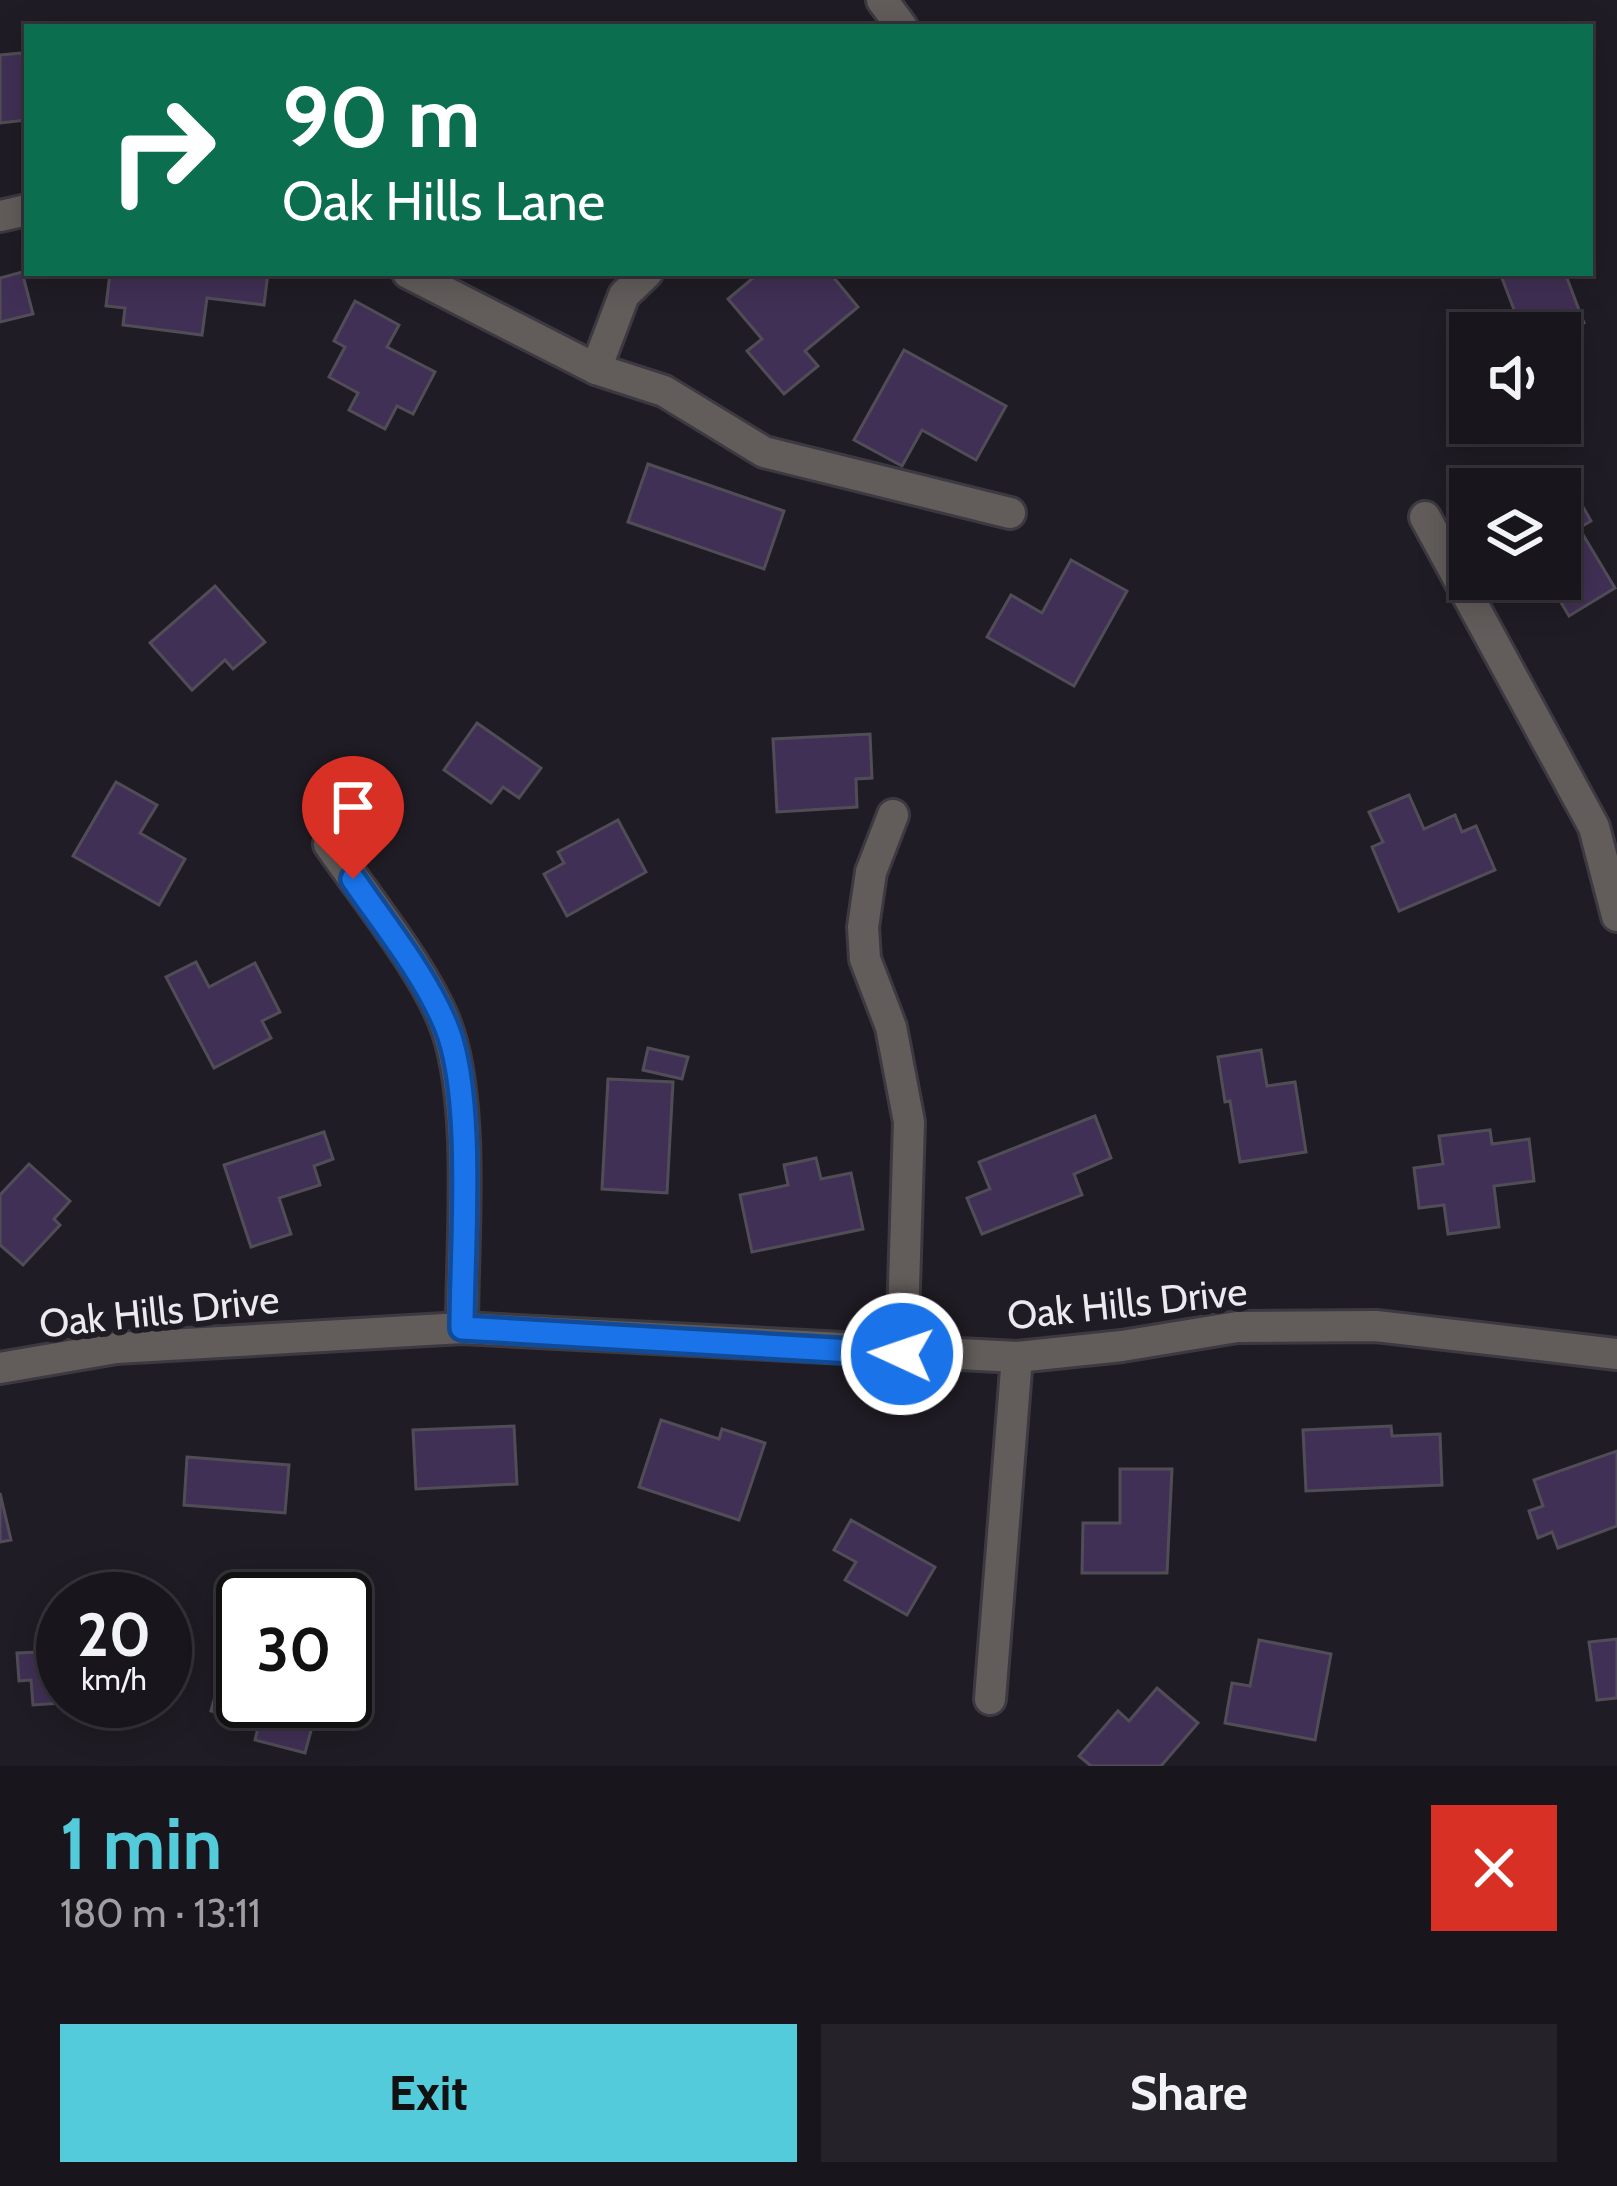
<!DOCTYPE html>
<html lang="en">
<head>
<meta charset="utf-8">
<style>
  body { margin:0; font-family:Cabin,sans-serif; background:#252229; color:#f1f3f6; height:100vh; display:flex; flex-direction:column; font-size:45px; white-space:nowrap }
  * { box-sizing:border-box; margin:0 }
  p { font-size:39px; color:#9f9fa3 }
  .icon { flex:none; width:66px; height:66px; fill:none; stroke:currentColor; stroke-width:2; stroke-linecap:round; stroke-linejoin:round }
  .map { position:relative; height:1766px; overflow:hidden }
  .details { display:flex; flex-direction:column; background:#18151c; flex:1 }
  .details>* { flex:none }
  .guide { position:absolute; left:24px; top:24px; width:1569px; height:252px; border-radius:0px; box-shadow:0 6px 30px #0003,0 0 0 3px #36343b; background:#0b6e4f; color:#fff; overflow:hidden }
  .buttons { position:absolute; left:1449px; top:312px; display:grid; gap:24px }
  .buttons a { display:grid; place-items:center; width:132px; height:132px; border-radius:0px; background:#18151c; box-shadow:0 6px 30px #0003,0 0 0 3px #36343b; font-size:60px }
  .speed { position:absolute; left:36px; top:1572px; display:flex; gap:24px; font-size:60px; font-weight:700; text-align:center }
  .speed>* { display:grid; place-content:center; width:156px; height:156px; border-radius:50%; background:#18151c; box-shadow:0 6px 30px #0003,0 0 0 3px #36343b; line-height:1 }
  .speed small { font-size:30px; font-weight:400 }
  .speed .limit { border:6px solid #111; border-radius:18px; background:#fff; color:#111 }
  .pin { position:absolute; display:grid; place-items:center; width:102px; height:102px; color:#fff; margin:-123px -51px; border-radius:50% 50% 50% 0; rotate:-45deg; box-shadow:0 0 12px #0007 }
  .pin .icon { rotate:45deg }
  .me { position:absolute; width:132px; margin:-66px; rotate:273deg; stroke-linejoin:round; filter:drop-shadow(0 0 9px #0008) }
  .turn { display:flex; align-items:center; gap:42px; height:252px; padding:0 60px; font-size:54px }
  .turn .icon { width:156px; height:156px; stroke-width:2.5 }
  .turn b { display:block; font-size:84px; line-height:102px }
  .round { display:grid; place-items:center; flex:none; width:126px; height:126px; border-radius:0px; background:#252229 }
  .headline { display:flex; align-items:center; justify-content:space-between; height:204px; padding:0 60px }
  h1 { font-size:72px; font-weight:800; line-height:90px; color:#53cbdb }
  .cta { display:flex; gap:24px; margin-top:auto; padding:24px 60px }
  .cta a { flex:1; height:138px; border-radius:0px; background:#53cbdb; color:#111; font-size:48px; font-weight:800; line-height:138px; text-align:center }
  .cta a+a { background:#252229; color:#f1f3f6 }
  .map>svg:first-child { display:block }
</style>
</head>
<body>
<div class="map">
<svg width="1617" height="1766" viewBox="0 0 1617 1766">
  <rect width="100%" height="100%" fill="#201c25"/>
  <g fill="#413055" stroke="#514d57" stroke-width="3">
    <path d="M22,53L27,120L0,123V55Z"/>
    <path d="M22,272L33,314L0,322V278Z"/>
    <path d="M110,273H268L264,305L207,298L202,335L123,325L125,308L106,306Z"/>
    <path d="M759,273H830L858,307L805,351L818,366L784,394L747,351L762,339L728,299Z"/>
    <path d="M1500,273H1565L1584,323L1558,333H1523Z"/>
    <path d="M355,301L399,325L387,347L435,372L413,414L397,406L385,429L349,410L358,393L329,377L345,347L334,341Z"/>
    <path d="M904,350L1006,406L976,460L922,430L902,466L854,440Z"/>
    <path d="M648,464L784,511L764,569L628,522Z"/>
    <path d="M1579,500L1591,521L1579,528L1615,588L1569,616L1547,579H1560V511Z"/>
    <path d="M1071,560L1127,591L1074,686L987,637L1011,595L1042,613Z"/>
    <path d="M215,586L265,642L233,669L225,660L192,690L150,643Z"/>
    <path d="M477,723L541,768L519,798L503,787L491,803L444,770Z"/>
    <path d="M870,734L872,778L856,779L857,807L777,812L773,739Z"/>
    <path d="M116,782L157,805L140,833L185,859L159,905L73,856Z"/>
    <path d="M1409,795L1424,829L1455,815L1462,832L1476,826L1495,870L1399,911L1372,847L1383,842L1369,812Z"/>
    <path d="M618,820L646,872L567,916L544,874L564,863L558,852Z"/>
    <path d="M196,962L209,987L255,963L280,1012L262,1021L271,1038L214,1068L166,977Z"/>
    <path d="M648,1048L688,1057L682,1079L643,1070Z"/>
    <path d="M1261,1050L1267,1086L1295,1082L1306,1152L1240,1162L1230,1101L1225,1102L1218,1057Z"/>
    <path d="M608,1079L673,1082L667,1193L602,1189Z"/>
    <path d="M1095,1116L1111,1158L1074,1174L1082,1195L982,1234L967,1198L990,1189L979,1162Z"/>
    <path d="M1490,1130L1492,1144L1529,1139L1534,1181L1494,1186L1499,1227L1448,1234L1444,1205L1419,1208L1414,1168L1443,1164L1439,1136Z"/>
    <path d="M324,1132L333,1159L314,1166L320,1185L279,1198L291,1234L251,1247L224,1165Z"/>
    <path d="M816,1158L821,1179L851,1173L863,1229L752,1252L740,1195L788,1185L784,1165Z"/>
    <path d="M29,1164L70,1201L54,1219L60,1225L23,1265L0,1245V1195Z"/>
    <path d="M661,1420L719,1439L722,1429L765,1443L739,1520L639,1487Z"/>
    <path d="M514,1426L517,1484L416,1489L413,1430Z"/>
    <path d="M1391,1426L1392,1436L1440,1434L1442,1485L1306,1491L1303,1430Z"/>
    <path d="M1617,1451V1526L1558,1548L1552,1532L1538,1538L1529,1511L1543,1506L1534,1480Z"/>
    <path d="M187,1457L289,1465L285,1513L184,1505Z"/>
    <path d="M1120,1469H1172L1167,1573H1082L1083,1523H1120Z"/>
    <path d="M0,1493L11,1540L0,1542Z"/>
    <path d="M851,1520L935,1567L907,1615L845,1580L856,1562L834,1550Z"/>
    <path d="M1617,1639V1698L1597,1700L1589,1642Z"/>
    <path d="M1259,1640L1331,1654L1315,1740L1225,1723L1232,1683L1250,1686Z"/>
    <path d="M63,1651V1701H95L33,1705L31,1680L19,1681L17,1653Z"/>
    <path d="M226,1656L243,1660V1701H319L305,1753L255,1740L259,1723L211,1711Z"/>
    <path d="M1157,1688L1198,1723L1161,1766H1091L1079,1756L1118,1711L1129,1721Z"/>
  </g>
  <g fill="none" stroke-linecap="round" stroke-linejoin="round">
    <g stroke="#3d3941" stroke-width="36">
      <g id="minor">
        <path d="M882,0L902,27"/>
        <path d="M0,216L27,210"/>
        <path d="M408,273L596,369L664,391L764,452L1010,513"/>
        <path d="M596,369L624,295L647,273"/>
        <path d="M1425,517L1594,827L1617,916"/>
        <path d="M893,815L871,872L863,927L865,959L891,1027L909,1122L902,1353"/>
        <path d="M329,844C364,895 430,976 448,1032C474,1111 462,1242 462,1328"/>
        <path d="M0,1368L116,1348L462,1328L1017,1357L1122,1346L1237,1327L1376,1326L1617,1354"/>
        <path d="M990,1699L1017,1357"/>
      </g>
    </g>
    <use href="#minor" stroke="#625d5b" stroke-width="30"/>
  </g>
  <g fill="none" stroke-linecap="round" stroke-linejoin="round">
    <g stroke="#114b97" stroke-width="30">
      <path id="route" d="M353,879C385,926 424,973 446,1026C475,1096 462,1249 462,1328L902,1354"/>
    </g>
    <use href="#route" stroke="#1a73e8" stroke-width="21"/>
  </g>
  <g text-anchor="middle" stroke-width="12" stroke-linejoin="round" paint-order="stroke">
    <g font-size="39" fill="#ece9ef" stroke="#201c25">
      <text transform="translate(1127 1303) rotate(-6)" y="14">Oak Hills Drive</text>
      <text transform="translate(159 1311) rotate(-6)" y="14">Oak Hills Drive</text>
    </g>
  </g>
</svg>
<div class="buttons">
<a><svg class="icon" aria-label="sound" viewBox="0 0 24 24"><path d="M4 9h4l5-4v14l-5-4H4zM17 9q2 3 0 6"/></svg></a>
<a><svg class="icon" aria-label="layers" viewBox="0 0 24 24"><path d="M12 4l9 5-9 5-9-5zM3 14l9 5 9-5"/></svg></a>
</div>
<div class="speed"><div>20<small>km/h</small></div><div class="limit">30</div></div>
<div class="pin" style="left:353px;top:879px;background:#d93025"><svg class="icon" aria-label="arrive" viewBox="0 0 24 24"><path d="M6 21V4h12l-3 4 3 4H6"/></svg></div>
<svg class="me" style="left:902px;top:1354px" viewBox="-20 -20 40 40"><circle r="17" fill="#1a73e8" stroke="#fff" stroke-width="3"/><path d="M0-11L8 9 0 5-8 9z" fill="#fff"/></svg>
<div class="guide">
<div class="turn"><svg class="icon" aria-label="right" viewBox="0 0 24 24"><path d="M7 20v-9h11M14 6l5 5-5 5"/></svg><div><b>90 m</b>Oak Hills Lane</div></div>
</div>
</div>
<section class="details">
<div class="headline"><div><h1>1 min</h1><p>180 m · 13:11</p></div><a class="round" style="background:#d93025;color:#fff"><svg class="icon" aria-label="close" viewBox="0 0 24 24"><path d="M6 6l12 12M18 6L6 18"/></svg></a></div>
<div class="cta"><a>Exit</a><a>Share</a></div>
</section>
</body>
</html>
